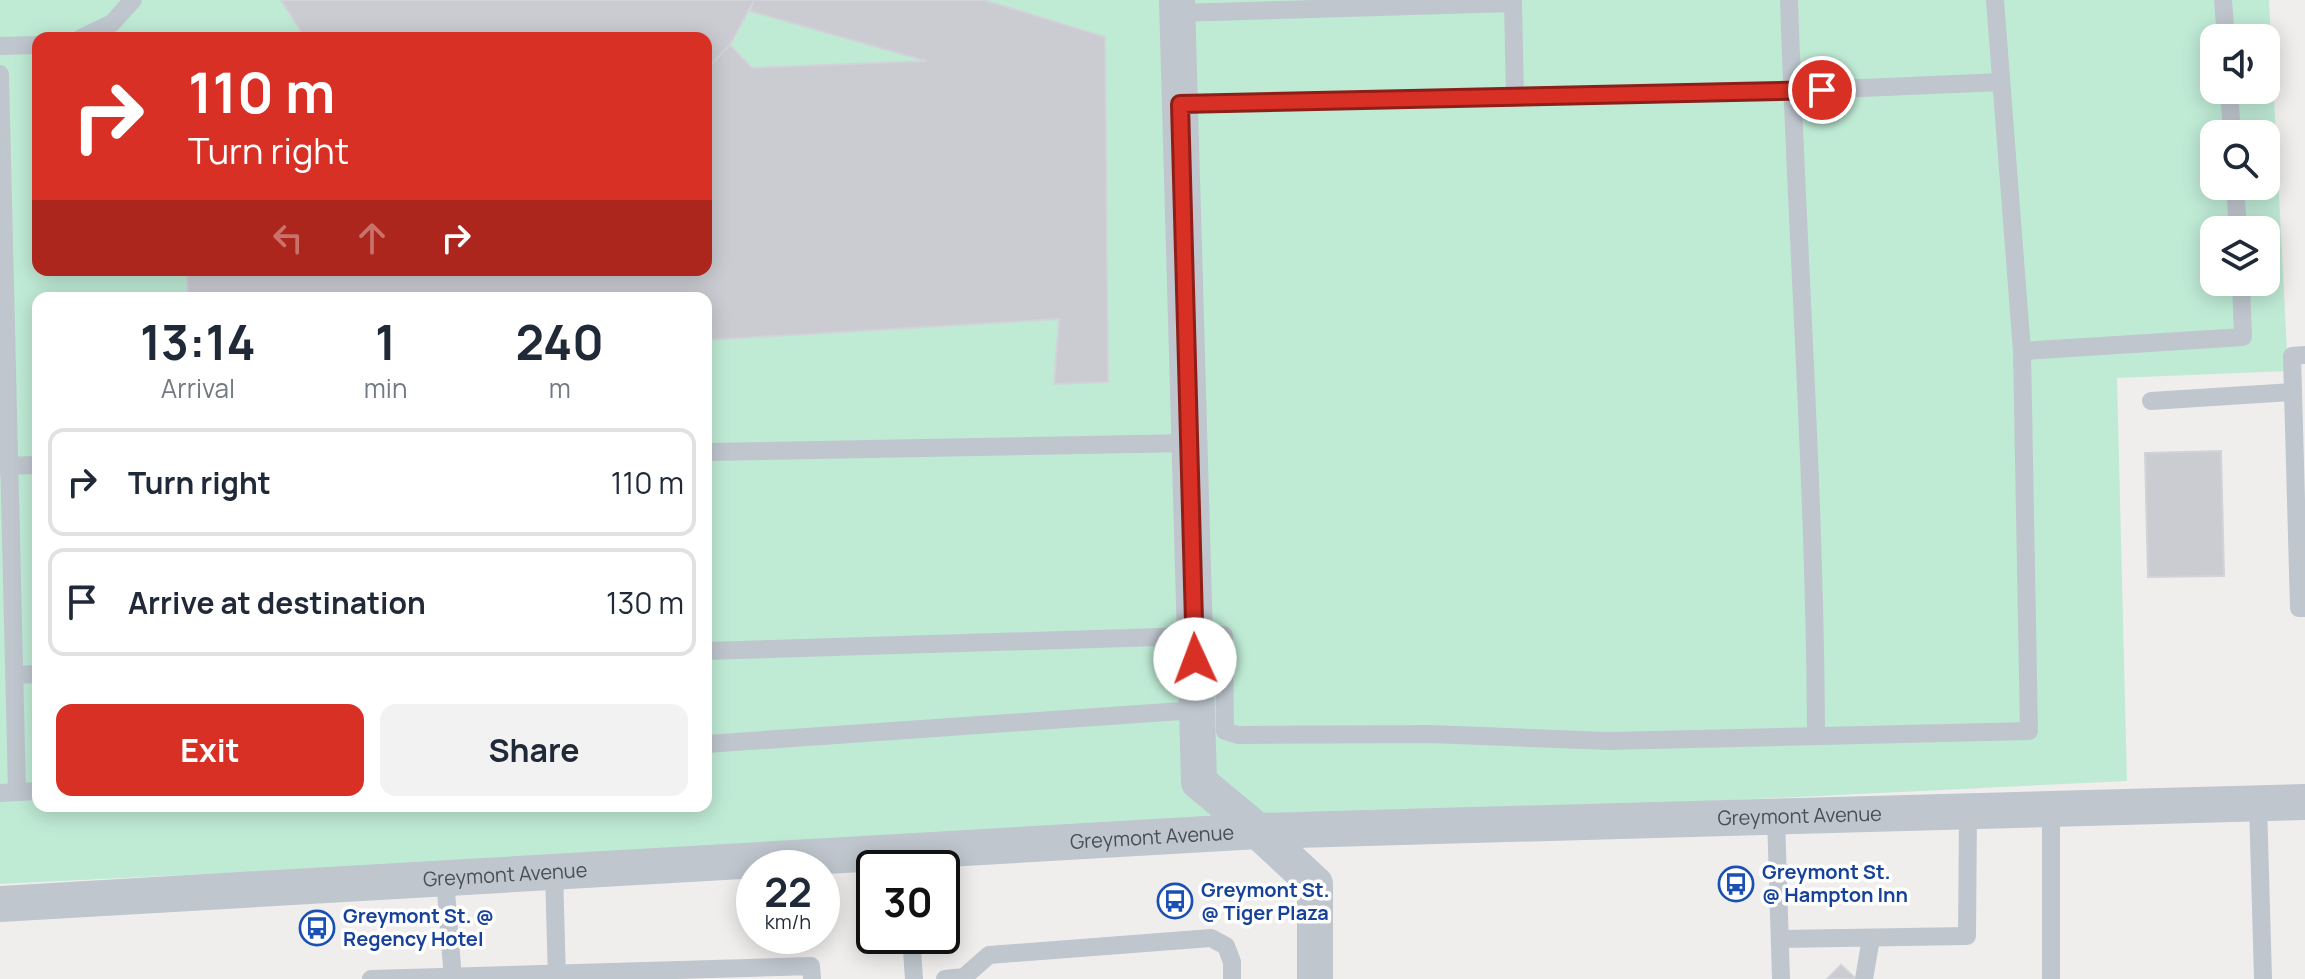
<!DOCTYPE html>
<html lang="en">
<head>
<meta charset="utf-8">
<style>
  body { margin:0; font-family:Manrope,sans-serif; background:#f2f2f3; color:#1f2937; height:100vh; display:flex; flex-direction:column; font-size:30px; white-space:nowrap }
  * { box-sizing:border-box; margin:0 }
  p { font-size:26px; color:#747a83 }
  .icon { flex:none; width:44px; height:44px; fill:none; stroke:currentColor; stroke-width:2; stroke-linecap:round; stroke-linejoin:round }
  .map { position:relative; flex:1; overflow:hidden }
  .details { position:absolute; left:32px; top:292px; width:680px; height:520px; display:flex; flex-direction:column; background:#fff; border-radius:16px; box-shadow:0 4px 20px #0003 }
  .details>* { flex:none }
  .hud { position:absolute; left:32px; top:32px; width:680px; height:244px; border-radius:16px; box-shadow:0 4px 20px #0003; background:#d93025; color:#fff; overflow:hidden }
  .buttons { position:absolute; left:2200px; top:24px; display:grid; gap:16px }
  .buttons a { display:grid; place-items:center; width:80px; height:80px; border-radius:16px; background:#fff; box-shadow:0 4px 20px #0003; font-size:40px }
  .speed { position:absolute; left:736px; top:850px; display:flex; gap:16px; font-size:40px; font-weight:700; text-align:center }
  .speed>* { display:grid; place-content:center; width:104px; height:104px; border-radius:50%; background:#fff; box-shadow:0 4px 20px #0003; line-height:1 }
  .speed small { font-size:20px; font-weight:400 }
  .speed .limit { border:4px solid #111; border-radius:12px; background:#fff; color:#111 }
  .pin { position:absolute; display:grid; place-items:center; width:68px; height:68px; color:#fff; margin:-34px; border:4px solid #fff; border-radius:50%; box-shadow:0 2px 8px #0007 }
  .me { position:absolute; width:88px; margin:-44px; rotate:358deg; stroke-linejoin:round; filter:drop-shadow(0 0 6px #0008) }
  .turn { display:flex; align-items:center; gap:28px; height:168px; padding:0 24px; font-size:36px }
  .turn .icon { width:104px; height:104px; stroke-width:2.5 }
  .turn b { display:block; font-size:56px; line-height:68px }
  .lanes { display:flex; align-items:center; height:76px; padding:0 24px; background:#0003; justify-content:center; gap:40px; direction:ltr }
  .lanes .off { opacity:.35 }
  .eta { display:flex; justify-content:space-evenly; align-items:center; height:136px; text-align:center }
  .eta b { font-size:48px; font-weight:700; line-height:56px }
  .primary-button { display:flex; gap:16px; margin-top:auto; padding:16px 24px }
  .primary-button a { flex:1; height:92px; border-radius:16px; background:#d93025; color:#fff; font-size:32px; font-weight:700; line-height:92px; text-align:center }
  .primary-button a+a { background:#f2f2f3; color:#1f2937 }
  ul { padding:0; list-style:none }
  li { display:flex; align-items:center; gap:24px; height:108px; margin:0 16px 12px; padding:0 8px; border:4px solid #e0e1e3; border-radius:16px }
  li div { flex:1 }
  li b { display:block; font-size:30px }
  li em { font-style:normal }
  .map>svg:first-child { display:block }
</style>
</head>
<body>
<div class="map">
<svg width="2305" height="979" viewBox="0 0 2305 979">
  <rect width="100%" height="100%" fill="#f0eeed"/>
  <path fill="#bfebd5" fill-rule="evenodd" d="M0,0H2269L2288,371L2117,378L2127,781L0,884ZM38,38H706V270H38ZM2214,38H2266V90H2214ZM2214,134H2266V186H2214ZM2214,230H2266V282H2214ZM38,298H706V806H38Z"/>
  <g fill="#caccd2" stroke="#d2d3d8" stroke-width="2">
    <path d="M281,0H754L730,45L706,70V38H305Z"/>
    <path d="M754,0H984L1105,37L1108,382L1054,384L1059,319L706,340V298H188L187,270H706V70L730,45L752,68L926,61L750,11Z"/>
    <path d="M2221,451L2224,576L2148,577L2145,453Z"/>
    <path d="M1841,965L1856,979H1827Z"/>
  </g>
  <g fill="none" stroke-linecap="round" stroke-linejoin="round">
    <g stroke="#bfc6ce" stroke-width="18">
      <path d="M1513,0L1515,98"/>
      <path d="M1789,0C1797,245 1815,490 1816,736"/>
      <path d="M2223,0L2226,38"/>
      <path d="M1178,13L1513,3"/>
      <path d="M81,38L112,23L133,0"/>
      <path d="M0,46L38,45"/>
      <path d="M0,74L17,792"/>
      <path d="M2229,90L2232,134"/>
      <path d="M1180,104L1792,91L2001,82"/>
      <path d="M2235,186L2238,230"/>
      <path d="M2022,351L2243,337L2241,282"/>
      <path d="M2305,355L2292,356L2299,608H2305"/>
      <path d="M2151,401L2293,392"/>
      <path d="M706,452L1190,443"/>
      <path d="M0,466L38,465"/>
      <path d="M706,651L1224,635L1225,731L1238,735L1430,734L1608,741L2029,731L2022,351L1995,0"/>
      <path d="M14,675L38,674"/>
      <path d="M706,744L1196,710"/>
      <path d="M0,793L38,791"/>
      <path d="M2258,803L2263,979"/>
      <path d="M2051,809V979"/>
      <path d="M1776,817L1781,979"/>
      <path d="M554,872L557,979"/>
      <path d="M445,879L453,979"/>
      <path d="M911,936L914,979"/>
      <path d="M1780,939L1967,936L1968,811"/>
      <path d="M371,979L811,966L812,979"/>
      <path d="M945,979L964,977L989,955L1211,938L1226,946L1232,962V979"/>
      <path d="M1864,979L1871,938"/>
    </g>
    <g stroke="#bfc6ce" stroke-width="36">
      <path d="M1177,0L1199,782L1258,831L1315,884V979"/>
      <path id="s1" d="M0,904L1258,831L2305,802"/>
    </g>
  </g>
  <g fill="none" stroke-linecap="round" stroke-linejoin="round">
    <g stroke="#8d1f18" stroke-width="20">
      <path id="route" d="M1195,659L1180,104L1822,90"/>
    </g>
    <use href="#route" stroke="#d93025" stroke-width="14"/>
  </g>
  <defs>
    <g id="bus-ring" transform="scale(1.8)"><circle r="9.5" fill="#fff" stroke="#1a4fb4" stroke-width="1.5"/><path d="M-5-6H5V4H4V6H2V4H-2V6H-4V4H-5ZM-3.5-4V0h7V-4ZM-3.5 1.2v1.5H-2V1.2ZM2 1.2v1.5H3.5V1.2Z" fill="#1a4fb4"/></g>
  </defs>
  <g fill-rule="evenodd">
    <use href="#bus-ring" x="1736" y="884"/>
    <use href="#bus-ring" x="1175" y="901"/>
    <use href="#bus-ring" x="317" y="928"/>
  </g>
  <g text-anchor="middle" stroke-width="7" stroke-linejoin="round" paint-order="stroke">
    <g font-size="20" fill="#474f59" stroke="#fff">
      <text dy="7" stroke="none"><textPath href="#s1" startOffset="1802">Greymont Avenue</textPath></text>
      <text dy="7" stroke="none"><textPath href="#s1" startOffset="1154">Greymont Avenue</textPath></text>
      <text dy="7" stroke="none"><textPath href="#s1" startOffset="506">Greymont Avenue</textPath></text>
    </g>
    <g font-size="20" font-weight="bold" fill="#164399" stroke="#fff" text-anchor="start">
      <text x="1762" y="879">Greymont St.<tspan x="1762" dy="23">@ Hampton Inn</tspan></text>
      <text x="1201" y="897">Greymont St.<tspan x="1201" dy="23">@ Tiger Plaza</tspan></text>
      <text x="343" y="923">Greymont St. @<tspan x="343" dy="23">Regency Hotel</tspan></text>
    </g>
  </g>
</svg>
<div class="buttons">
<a><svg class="icon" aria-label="sound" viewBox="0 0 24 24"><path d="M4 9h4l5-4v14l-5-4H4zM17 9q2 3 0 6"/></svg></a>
<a><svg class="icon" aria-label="search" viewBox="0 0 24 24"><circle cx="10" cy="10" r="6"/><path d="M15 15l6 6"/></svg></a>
<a><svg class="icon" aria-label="layers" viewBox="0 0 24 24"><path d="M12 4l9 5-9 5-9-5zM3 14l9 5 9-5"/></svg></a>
</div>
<div class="speed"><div>22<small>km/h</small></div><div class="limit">30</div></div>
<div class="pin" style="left:1822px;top:90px;background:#d93025"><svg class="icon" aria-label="arrive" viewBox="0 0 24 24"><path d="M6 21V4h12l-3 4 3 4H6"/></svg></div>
<svg class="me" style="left:1195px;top:659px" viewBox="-20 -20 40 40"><circle r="19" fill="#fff"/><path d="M0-13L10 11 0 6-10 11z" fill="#d93025"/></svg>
<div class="hud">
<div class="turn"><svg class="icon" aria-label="right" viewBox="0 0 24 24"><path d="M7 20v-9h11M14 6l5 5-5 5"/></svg><div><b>110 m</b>Turn right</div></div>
<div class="lanes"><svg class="icon off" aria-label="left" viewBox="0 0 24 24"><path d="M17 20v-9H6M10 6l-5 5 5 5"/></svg><svg class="icon off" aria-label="ahead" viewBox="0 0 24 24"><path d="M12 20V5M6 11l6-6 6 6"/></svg><svg class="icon" aria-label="right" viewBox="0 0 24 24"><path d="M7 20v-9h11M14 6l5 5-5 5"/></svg></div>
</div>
<section class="details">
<div class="eta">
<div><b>13:14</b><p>Arrival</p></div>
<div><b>1</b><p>min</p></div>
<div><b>240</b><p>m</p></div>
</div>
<ul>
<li><svg class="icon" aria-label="right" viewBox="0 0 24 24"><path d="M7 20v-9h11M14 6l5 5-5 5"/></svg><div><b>Turn right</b></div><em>110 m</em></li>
<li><svg class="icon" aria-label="arrive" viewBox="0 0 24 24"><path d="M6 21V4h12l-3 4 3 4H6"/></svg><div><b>Arrive at destination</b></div><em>130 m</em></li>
</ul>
<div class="primary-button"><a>Exit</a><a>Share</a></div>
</section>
</div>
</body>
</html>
